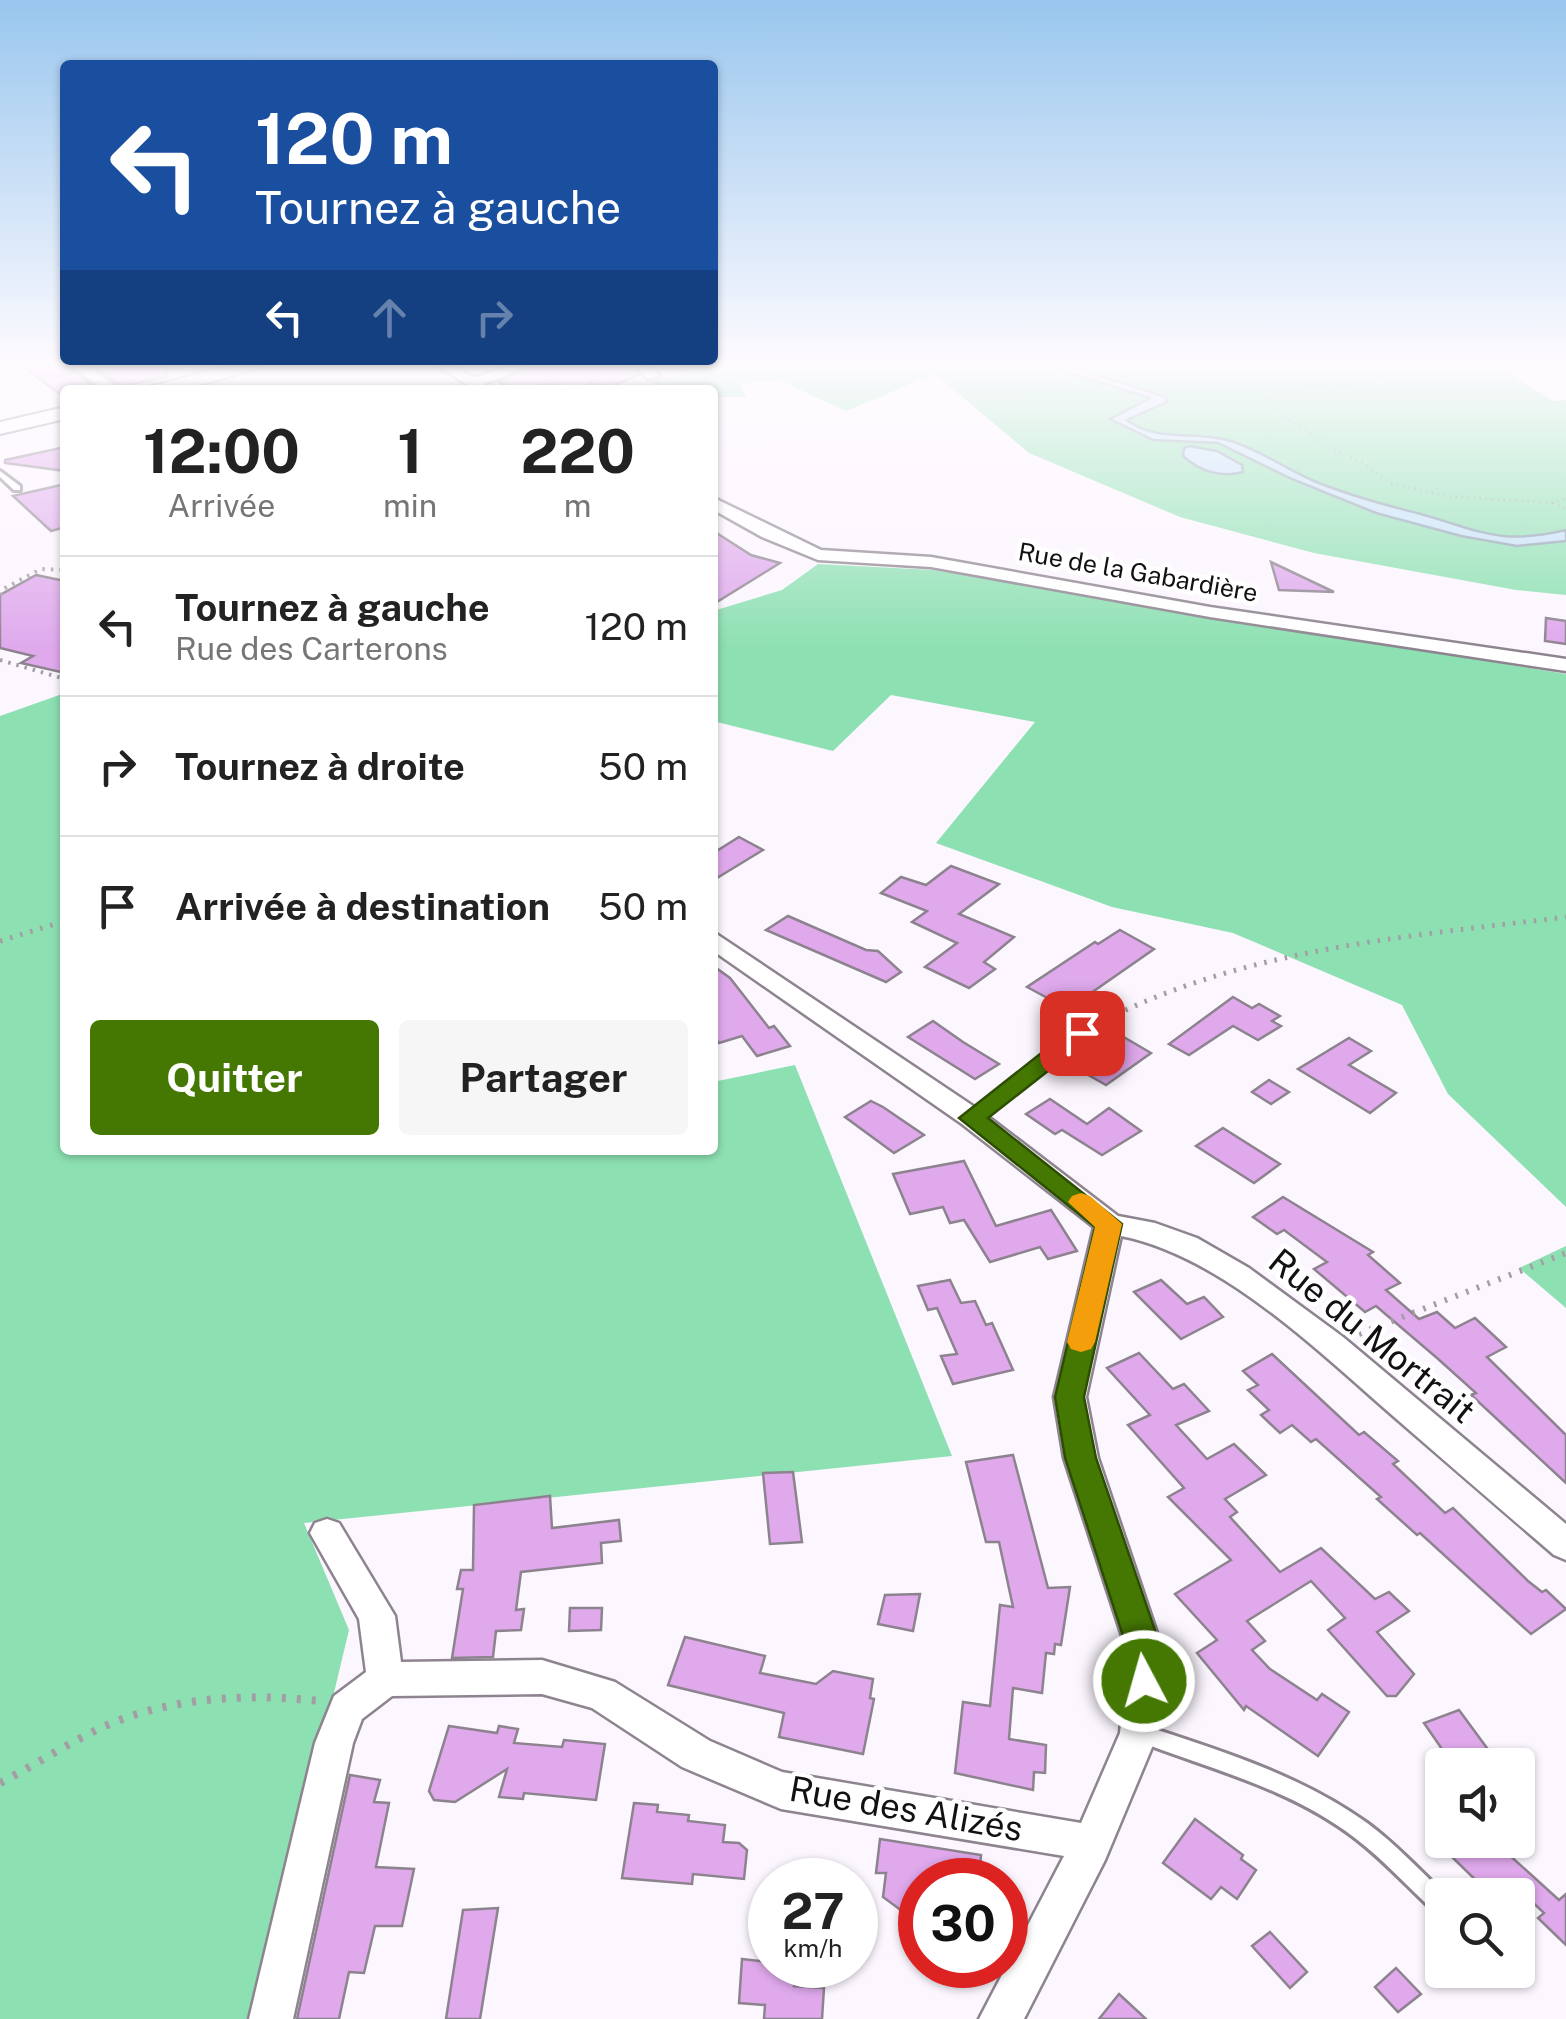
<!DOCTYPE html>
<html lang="fr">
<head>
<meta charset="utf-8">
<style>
  body { margin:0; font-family:"Public Sans",sans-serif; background:#f6f6f6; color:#222; height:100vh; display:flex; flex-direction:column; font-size:38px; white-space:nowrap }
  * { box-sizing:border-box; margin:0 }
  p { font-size:32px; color:#767676 }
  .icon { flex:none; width:55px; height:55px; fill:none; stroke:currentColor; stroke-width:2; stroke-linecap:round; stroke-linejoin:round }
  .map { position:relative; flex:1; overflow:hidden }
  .sheet { position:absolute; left:60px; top:385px; width:658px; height:770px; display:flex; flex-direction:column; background:#fff; border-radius:10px; box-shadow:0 2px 8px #0004 }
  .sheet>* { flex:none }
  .banner { position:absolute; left:60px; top:60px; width:658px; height:305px; border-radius:10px; box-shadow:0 2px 8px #0004; background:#1a4fa0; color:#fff; overflow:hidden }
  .controls { position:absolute; left:1425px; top:1748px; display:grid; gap:20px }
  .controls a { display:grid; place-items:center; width:110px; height:110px; border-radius:10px; background:#fff; box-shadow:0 2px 8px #0004; font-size:50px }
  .speed { position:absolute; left:748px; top:1858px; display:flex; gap:20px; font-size:50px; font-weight:700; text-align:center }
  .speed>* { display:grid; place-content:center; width:130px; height:130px; border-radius:50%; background:#fff; box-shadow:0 2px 8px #0004; line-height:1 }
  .speed small { font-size:25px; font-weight:400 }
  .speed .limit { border:15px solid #d22; background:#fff; color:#111 }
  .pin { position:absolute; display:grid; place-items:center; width:85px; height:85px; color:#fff; margin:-42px; border-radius:20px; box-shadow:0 5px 15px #0006 }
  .me { position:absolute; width:110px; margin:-55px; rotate:354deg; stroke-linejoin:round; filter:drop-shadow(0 0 8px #0008) }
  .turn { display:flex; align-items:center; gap:35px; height:210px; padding:0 30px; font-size:45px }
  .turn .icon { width:130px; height:130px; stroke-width:2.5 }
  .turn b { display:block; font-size:70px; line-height:85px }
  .lanes { display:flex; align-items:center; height:95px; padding:0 30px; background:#0003; justify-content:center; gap:50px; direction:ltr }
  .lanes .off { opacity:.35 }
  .eta { display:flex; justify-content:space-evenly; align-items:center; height:170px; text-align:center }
  .eta b { font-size:60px; font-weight:700; line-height:70px }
  .button { display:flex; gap:20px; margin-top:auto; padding:20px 30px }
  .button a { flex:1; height:115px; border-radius:10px; background:#457803; color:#fff; font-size:40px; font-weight:700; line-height:115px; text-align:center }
  .button a+a { background:#f6f6f6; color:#222 }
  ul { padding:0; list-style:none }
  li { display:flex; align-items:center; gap:30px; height:140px; padding:0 30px; border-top:2px solid #e0e0e0 }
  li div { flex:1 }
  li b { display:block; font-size:38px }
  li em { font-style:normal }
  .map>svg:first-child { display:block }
</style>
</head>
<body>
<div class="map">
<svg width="1566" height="2019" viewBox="0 0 1566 2019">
  <rect width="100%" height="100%" fill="#fcf6fe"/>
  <g fill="#8de0b2">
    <path d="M731,367H1500L1553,401L1566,400V595L1516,590L1314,553L1180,517L1029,453L935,374L846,411L781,381L740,383L746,397H713L712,390H665L649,381Z"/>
    <path d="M818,564L933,570L1566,674V1207L1448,1094L1402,1005L1233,933L1112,907L936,843L1035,722L891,695L833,751L713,721V611L782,590Z"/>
    <path d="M65,693V1150H712L713,1082L795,1065L952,1456L304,1523L349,1630L256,2019H0V716Z"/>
    <path d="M1566,1246V1308L1519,1268Z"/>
  </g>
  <g fill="#c2e1f6" stroke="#8ea2b2" stroke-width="2.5">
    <path d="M1052,367H1071L1166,397L1167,402L1127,420C1157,443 1196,430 1231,441C1260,450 1286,469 1314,481C1348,495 1381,504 1417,513C1480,530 1497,546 1566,530V541L1517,546L1461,536L1376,513L1292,479L1218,443L1153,440L1110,419L1150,398Z"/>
    <path d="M1189,446L1217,451L1242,465L1243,472C1221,478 1199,471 1183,456L1184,448Z"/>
  </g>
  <g fill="#dfa9ec" stroke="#8d838f" stroke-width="2.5">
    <path d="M23,367H68L98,390H65V398Z"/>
    <path d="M95,367H166L167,377L122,386Z"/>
    <path d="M530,367H633L639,375L610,387L591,383L579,389L548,384L516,390L498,382Z"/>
    <path d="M65,447V471L5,463V460Z"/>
    <path d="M65,484V527L51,531L13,496Z"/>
    <path d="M712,530L751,555L780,563L712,605Z"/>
    <path d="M1271,562L1334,592L1279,590Z"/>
    <path d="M36,575L65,581V673L21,663L33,656L0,648V595Z"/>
    <path d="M1546,618L1566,621V644L1545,641Z"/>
    <path d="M739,837L763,850L712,881V854Z"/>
    <path d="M951,866L999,884L959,914L1014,937L984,962L995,969L969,988L925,967L957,943L912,922L927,911L881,893L901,877L926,885Z"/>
    <path d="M788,916L866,950L878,951L901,972L886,982L766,930Z"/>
    <path d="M1120,930L1154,949L1068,1009L1027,987L1095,942L1098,944Z"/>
    <path d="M712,965L730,978L769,1028L774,1026L790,1046L757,1056L742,1036L719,1043L712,1034Z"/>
    <path d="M1233,997L1252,1008L1259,1004L1280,1016L1272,1021L1281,1026L1258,1040L1233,1026L1189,1055L1169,1044Z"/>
    <path d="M933,1021L963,1042L999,1064L975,1079L908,1037Z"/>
    <path d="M1122,1036L1151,1053L1106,1085L1078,1069Z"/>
    <path d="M1349,1038L1371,1051L1349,1065L1396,1093L1370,1113L1298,1069Z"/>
    <path d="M1269,1080L1289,1092L1271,1104L1252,1092Z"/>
    <path d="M1050,1099L1087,1124L1109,1108L1141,1131L1102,1155L1062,1130L1055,1134L1026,1114Z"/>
    <path d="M871,1101L883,1107L924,1135L894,1153L845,1117Z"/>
    <path d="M1223,1128L1280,1164L1254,1183L1196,1146Z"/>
    <path d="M964,1161L996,1226L1051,1210L1077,1251L1048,1259L1040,1247L990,1262L964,1220L950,1223L943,1207L910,1214L893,1174Z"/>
    <path d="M1283,1197L1373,1252L1368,1255L1400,1283L1386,1290L1419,1319L1437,1312L1455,1328L1475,1318L1506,1347L1487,1357L1566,1435V1483L1471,1395L1476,1393L1437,1358L1376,1306L1365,1312L1314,1269L1327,1262L1284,1230L1277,1234L1253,1217Z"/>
    <path d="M950,1280L961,1303L975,1301L986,1325L992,1323L1013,1370L953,1384L941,1356L957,1354L937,1308L928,1310L918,1286Z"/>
    <path d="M1161,1280L1187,1304L1204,1297L1223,1317L1181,1339L1134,1292Z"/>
    <path d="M1139,1353L1173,1389L1184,1384L1209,1411L1176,1425L1207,1459L1234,1444L1266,1475L1225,1499L1237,1512L1230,1517L1280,1572L1321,1548L1375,1599L1389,1592L1409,1611L1377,1632L1414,1674L1396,1696H1387L1328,1630L1345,1618L1311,1581L1247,1621L1265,1641L1252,1650L1270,1669L1317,1700L1322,1694L1349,1712L1318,1756L1246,1706L1244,1710L1197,1653L1217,1640L1175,1594L1231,1560L1168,1497L1184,1488L1128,1425L1150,1415L1107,1368Z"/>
    <path d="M1272,1354L1359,1435L1364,1432L1398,1461L1393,1464L1445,1513L1453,1508L1528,1581L1542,1592L1546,1590L1566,1609L1531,1634L1420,1533L1417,1535L1377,1499L1381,1497L1316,1439L1311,1442L1292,1425L1280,1433L1261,1415L1269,1410L1248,1390L1258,1385L1243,1371Z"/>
    <path d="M1013,1455L1048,1588L1070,1587L1061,1645L1055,1644L1054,1654L1046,1653L1042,1693L1013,1688L1009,1739L1046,1745L1045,1773L1034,1772L1033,1790L955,1773L963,1702L990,1706L1000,1605L1013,1607L999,1542H986L966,1462Z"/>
    <path d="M793,1472L802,1542L770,1544L763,1473Z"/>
    <path d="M550,1496L552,1528L619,1520L621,1541L601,1543L602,1563L521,1572L516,1610L524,1609L521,1630L496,1631L493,1657L452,1658L463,1589H457L461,1570H473L474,1505Z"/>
    <path d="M920,1594L913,1631L878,1624L885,1595Z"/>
    <path d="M570,1608H602L601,1630L569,1631Z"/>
    <path d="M685,1637L765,1656L760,1673L816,1684L833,1671L873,1679L870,1698L874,1699L863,1754L779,1737L784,1713L668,1685Z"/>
    <path d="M1459,1710L1495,1759L1478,1765H1453L1424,1723Z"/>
    <path d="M449,1726L497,1733L499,1726L518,1729L514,1743L562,1747L564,1740L605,1744L596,1800L524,1793L523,1799L499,1797L507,1769L455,1802L434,1800L429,1791Z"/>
    <path d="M350,1775L380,1780L374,1802L389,1803L376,1867L414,1869L402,1926H375L364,1973L349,1972L339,2019H297Z"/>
    <path d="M634,1803L658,1805L657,1812L689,1815L688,1821L725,1825L723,1842L739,1843L747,1850L744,1879L693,1874L692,1884L622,1878Z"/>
    <path d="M1195,1819L1243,1855L1241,1859L1256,1870L1237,1899L1221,1887L1211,1899L1163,1863Z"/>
    <path d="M880,1839L981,1855L979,1880H920V1908L907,1905L906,1914L883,1897L886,1873H876Z"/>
    <path d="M1470,1840H1484L1497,1851L1506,1852L1559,1900L1566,1894V1945L1538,1918L1544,1913L1509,1880L1491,1895L1451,1856Z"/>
    <path d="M498,1908L480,2019H446L463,1910Z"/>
    <path d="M1270,1932L1307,1972L1290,1988L1252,1946Z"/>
    <path d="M742,1959L796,1965L794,1986L824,1988L822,2019H764L765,2005L739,2003Z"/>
    <path d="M1396,1968L1421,1994L1398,2012L1375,1987Z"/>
    <path d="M1119,1994L1146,2019H1099Z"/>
  </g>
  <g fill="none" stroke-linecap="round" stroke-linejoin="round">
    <g stroke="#8d848f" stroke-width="6">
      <g id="lane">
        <path d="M0,471L20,486V490H14L0,477Z"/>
        <path d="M1082,1029L1086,1030L1088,1033L1086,1036L977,1121H967L965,1118L967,1115L1078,1030Z"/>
        <path d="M1142,1725C1219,1750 1300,1775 1367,1823C1396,1844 1420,1871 1446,1895H1442V1915L1435,1912C1408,1887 1384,1860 1355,1838C1290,1788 1210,1769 1135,1740L1132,1734L1135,1728Z"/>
      </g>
    </g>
    <g stroke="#8d848f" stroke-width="5">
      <g id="street">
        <path d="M72,367H88L121,390H105Z"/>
        <path d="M440,367H456L474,378L506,367H526L484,384L492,390H475Z"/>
        <path d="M637,367H651L660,376L648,379Z"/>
        <path d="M712,497L821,550L931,557L1210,607L1566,659V671L1210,617L931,567L818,560L762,537L712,509Z"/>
        <path d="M712,931L982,1112L1118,1216L1155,1223L1197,1238L1249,1268L1343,1337L1566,1524V1560L1554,1555C1500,1509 1446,1462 1392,1415C1316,1349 1221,1256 1121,1236L1086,1397L1098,1458L1159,1639L1163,1681L1158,1733L1105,1860L1024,2019H979L1064,1856L781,1809L682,1767L592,1708L542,1694L392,1696L362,1719L353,1743L293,2019H249L315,1743L334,1696L366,1672L359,1619L310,1533L315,1523L327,1519L339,1523L395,1616L401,1662L542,1660L615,1682L710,1741L782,1772L1081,1823L1120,1733L1125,1681L1123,1639L1064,1458L1054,1397L1094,1227L962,1124L712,950Z"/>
      </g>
    </g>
    <g stroke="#8d848f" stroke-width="4">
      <g id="secondary">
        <path d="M225,367H262L183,390H148L151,386Z"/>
        <path d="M65,407V419L0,434V422Z"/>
      </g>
    </g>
    <g stroke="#a39ea4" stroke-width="2.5" stroke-dasharray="1 5" stroke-linecap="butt">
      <path d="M1206,367L1282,382V389L1264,401L1329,447L1363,463L1391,483L1446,496L1553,503L1566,498"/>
      <path d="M1282,382L1330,387L1455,367"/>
      <path d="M1553,503L1566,509"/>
    </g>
    <g stroke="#a39ea4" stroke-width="4" stroke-dasharray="2.5 6" stroke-linecap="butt">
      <path d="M0,595L3,589L41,569L65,570"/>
      <path d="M0,660L65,679"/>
    </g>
    <g stroke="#a39ea4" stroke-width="5" stroke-dasharray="2.5 8" stroke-linecap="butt">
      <path d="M0,941L65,921"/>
      <path d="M1097,1024C1243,948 1405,937 1566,917"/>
    </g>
    <path stroke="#a39ea4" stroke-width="6" stroke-dasharray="2.5 9" stroke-linecap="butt" d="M1359,1334L1566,1253"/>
    <path stroke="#a39ea4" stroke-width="8" stroke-dasharray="4 11" stroke-linecap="butt" d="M0,1783C35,1765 68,1743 103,1727C169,1697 248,1693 319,1701"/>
    <use href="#lane" fill="#fff" fill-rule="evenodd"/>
    <use href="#street" fill="#fff" fill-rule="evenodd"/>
    <use href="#secondary" fill="#fff" fill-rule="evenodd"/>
  </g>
  <linearGradient id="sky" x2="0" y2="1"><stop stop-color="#99c6ee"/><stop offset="0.56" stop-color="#fefbff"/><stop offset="1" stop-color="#fefbff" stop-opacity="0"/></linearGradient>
  <rect width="1566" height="650" fill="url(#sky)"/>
  <path fill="#457803" stroke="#2d4e02" stroke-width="2.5" d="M1082,1026L1093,1033L1090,1038L988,1118L1122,1224L1084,1397L1096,1458L1158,1639L1161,1681L1156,1692L1144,1696L1132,1692L1127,1681L1124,1639L1065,1458L1055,1397L1095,1227L959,1118L1073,1028Z"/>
  <path fill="#f59e0b" d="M1081,1193L1090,1196L1122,1224L1095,1342L1091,1349L1081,1352L1071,1349L1067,1342L1095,1227L1068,1202L1072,1196Z"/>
  <g text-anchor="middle" stroke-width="9" stroke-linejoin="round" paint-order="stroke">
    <g font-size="25" fill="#131014" stroke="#fff">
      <text transform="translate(1138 572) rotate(10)" y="9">Rue de la Gabardière</text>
    </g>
    <g font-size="35" fill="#131014" stroke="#fff">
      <text transform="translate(1372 1336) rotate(39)" y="12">Rue du Mortrait</text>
      <text transform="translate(906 1809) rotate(10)" y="12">Rue des Alizés</text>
    </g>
  </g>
</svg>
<div class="controls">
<a><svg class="icon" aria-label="sound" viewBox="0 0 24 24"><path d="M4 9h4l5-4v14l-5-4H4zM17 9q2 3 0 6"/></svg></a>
<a><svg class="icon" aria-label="search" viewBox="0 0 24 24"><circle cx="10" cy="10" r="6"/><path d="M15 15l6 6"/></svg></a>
</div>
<div class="speed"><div>27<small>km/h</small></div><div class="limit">30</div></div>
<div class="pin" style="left:1082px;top:1033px;background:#d93025"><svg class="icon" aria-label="arrive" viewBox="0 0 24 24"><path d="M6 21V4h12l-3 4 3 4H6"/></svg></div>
<svg class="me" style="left:1144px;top:1681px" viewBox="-20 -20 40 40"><circle r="17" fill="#457803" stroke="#fff" stroke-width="3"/><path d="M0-11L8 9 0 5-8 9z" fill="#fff"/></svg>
<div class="banner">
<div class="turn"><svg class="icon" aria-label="left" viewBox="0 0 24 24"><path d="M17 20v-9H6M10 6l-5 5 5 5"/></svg><div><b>120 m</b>Tournez à gauche</div></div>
<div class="lanes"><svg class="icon" aria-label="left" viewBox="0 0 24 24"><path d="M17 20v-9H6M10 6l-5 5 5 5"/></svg><svg class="icon off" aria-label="ahead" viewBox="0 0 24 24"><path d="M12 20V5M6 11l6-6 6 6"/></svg><svg class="icon off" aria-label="right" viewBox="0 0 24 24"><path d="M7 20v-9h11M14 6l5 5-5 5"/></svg></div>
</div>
<section class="sheet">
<div class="eta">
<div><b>12:00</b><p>Arrivée</p></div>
<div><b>1</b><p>min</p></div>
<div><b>220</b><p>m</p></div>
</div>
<ul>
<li><svg class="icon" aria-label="left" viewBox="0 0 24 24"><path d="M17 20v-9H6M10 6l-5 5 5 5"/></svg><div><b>Tournez à gauche</b><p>Rue des Carterons</p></div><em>120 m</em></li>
<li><svg class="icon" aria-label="right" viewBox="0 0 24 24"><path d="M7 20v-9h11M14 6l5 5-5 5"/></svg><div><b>Tournez à droite</b></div><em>50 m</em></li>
<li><svg class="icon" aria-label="arrive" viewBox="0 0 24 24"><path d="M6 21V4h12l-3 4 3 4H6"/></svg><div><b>Arrivée à destination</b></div><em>50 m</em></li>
</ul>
<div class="button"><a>Quitter</a><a>Partager</a></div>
</section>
</div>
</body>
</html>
